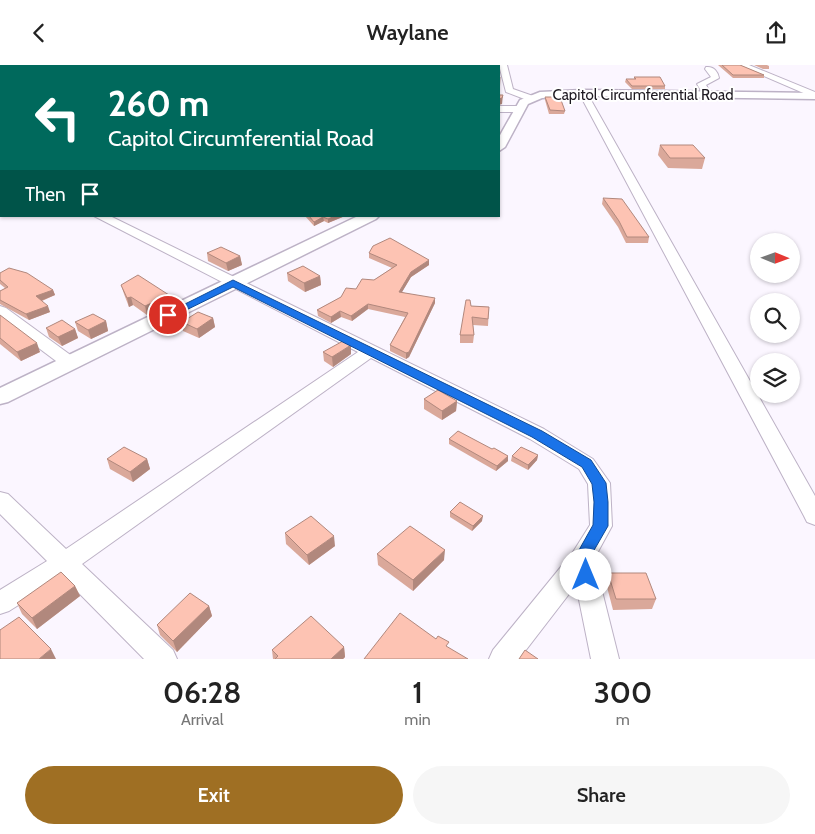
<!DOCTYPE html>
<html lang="en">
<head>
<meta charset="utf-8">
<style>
  body { margin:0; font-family:Cabin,sans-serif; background:#f6f6f6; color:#222; height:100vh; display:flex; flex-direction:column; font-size:19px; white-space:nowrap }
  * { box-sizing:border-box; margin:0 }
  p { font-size:16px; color:#767676 }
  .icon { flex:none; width:28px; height:28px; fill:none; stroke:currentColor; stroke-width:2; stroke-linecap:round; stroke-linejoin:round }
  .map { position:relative; height:594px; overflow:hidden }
  .panel { display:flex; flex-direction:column; background:#fff; flex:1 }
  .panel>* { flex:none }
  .banner { position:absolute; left:0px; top:0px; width:500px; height:152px; box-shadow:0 1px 4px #0004; background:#00695c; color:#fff; overflow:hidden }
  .needle { width:32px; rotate:91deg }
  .controls { position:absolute; left:750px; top:168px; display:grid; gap:10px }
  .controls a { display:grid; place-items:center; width:50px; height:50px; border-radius:50%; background:#fff; box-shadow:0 1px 4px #0004; font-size:25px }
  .pin { position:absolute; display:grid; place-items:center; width:42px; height:42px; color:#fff; margin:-21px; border:2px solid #fff; border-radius:50%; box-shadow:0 1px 5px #0007 }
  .me { position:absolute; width:55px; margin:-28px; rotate:0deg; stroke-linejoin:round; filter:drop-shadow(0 0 4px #0008) }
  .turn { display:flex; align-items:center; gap:18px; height:105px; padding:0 25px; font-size:22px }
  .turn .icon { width:65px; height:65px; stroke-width:2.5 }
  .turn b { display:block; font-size:35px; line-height:42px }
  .then { display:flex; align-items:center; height:48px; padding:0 25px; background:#0003; gap:10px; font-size:19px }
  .eta { display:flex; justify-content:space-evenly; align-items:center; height:85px; text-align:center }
  .eta b { font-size:30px; font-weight:600; line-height:35px }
  .action { display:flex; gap:10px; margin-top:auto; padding:10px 25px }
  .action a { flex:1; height:58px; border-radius:30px; background:#9f6f23; color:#fff; font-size:20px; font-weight:600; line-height:58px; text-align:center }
  .action a+a { background:#f6f6f6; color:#222 }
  header { display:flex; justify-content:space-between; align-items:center; height:65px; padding:0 25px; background:#fff; font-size:22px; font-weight:600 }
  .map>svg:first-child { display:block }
</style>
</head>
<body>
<header><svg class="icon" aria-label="back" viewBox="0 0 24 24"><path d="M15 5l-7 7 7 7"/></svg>Waylane<svg class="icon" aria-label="share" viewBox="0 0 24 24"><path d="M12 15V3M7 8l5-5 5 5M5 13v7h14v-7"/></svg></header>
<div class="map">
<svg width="815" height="594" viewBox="0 0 815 594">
  <rect width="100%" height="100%" fill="#fbf6ff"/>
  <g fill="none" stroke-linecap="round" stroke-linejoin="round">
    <g stroke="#bdb2c6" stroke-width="2">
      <g id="minor">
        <path d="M12,0H23L24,1H13Z"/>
        <path d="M499,0H507L513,24L533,31V35H527L506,27Z"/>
        <path d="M738,0H749L815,27V33Z"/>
        <path d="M706,2C714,1 718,7 719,13L706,20L712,30L708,33L705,32L697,19L711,12L705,4Z"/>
        <path d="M583,25L587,28L815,431V460L807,457L804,451L579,28Z"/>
        <rect x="0" y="35" width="1" height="6"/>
        <path d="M499,41H519L524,44L519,47H499Z"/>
        <path d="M94,151H110L544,364L593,394L610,418L612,461L594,494L619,594H591L576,520L519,594H489L493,585L573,487L590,460L588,419L579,404L530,374L371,293L82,499L173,585L177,594H144L63,512L9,546L0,549V525L47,496L0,449V427L8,429L66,484L358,287Z"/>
        <path d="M0,241L6,243L76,294L79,298L76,302L70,303L64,302L0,254Z"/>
      </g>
    </g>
    <g stroke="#bdb2c6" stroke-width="3">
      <g id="major">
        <path d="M583,25L815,28V34L583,31L542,33L528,39L505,82L499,86V72L520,35L540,27Z"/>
        <path d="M358,151H379L376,154L8,337L0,339V323Z"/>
      </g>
    </g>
    <use href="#minor" fill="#fff" fill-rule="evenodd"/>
    <use href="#major" fill="#fff" fill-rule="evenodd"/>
  </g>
  <g fill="#daa89a">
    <path d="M159,0H229V1H164Z"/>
    <path d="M315,0H405L404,1H320Z"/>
    <path d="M718,0H740L764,10V13H733Z"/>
    <path d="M754,0H767L769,1V4H763Z"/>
    <path d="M634,12L665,21V24H632L625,17L626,14H634Z"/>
    <path d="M642,31L671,32V35H643L641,34Z"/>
    <path d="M545,32L565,46L564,49H549L545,35Z"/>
    <path d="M660,80L705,93L702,104L668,103L658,90Z"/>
    <path d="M603,133L649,172L648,178H626L618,162L602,139Z"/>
    <path d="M305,151H345L328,158L324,156L314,161Z"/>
    <path d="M207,188L240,191L242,200L228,206L208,196Z"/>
    <path d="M369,188L429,200L411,212L402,227L435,238L409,292L406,294L390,286V280L405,252L368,244L352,256L341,252L331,258L318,251L317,245L356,224L374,215L392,203L369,193Z"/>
    <path d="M0,208L53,225L55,230L42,236L50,247L29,255L0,239V226L5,223L0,219Z"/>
    <path d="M287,208L320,211L321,220L305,227L288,216Z"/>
    <path d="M121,220L169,230L171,239L147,250L133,240L129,242L124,229Z"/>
    <path d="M471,241L489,242L488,261L473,260L474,270L473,278H460V270Z"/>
    <path d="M0,250L40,287L21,296L0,279Z"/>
    <path d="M213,253L215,262L199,273L183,266L182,257Z"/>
    <path d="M106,256L108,266L91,274L78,266L75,257Z"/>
    <path d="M46,263L75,264L78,273L62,281L49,272Z"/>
    <path d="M323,287L351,289L333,302L324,296Z"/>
    <path d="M424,334L457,336L456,346L442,355L424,344Z"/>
    <path d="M449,374L492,384L508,391V396L496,406L449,379Z"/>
    <path d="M538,390L537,395L528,405L511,396L512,391Z"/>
    <path d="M107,394H147L150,404L133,417L110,404Z"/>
    <path d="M450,447L482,456L472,466L450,452Z"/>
    <path d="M285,468L335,481L309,500L286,479Z"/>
    <path d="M377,489L444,495L413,526L378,500Z"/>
    <path d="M608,508L656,534L652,544L613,545L606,518Z"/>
    <path d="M75,521L80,531L37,564L22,549L17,538Z"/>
    <path d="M209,541L212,551L177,587L160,570L157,560Z"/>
    <path d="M344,582L345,592L343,594H273L272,585Z"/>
  </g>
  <g fill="#b1887d">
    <path d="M221,0H229V1H216Z"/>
    <path d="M503,30L502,39L499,40V34Z"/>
    <path d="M335,151H345L328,158V154Z"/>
    <path d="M323,152L324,156L314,161V157Z"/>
    <path d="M240,191L242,200L228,206L226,198Z"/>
    <path d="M429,195V200L411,212L399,232V227L411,207Z"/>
    <path d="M320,211L321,220L305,227L304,218Z"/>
    <path d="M53,225L55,230L38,237L36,231Z"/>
    <path d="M169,230L171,239L147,250L145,241Z"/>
    <path d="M131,232L133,240L129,242L127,233Z"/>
    <path d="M435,233V238L409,292L406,294V288Z"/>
    <path d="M368,239V244L352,256L351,251Z"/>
    <path d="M48,241L50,247L29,255L26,249Z"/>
    <path d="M340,246L341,252L331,258V252Z"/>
    <path d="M213,253L215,262L199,273L197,264Z"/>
    <path d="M106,256L108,266L91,274L88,265Z"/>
    <path d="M75,264L78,273L62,281L58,272Z"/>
    <path d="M37,278L40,287L21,296L17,287Z"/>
    <path d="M351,280V289L333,302L332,292Z"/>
    <path d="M457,336L456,346L442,355V346Z"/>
    <path d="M538,390L537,395L528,405V400Z"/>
    <path d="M508,391V396L496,406L497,401Z"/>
    <path d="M147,394L150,404L133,417L130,407Z"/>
    <path d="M483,451L482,456L472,466L473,461Z"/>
    <path d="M334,471L335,481L309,500L307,490Z"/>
    <path d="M445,485L444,495L413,526V515Z"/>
    <path d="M75,521L80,531L37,564L32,553Z"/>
    <path d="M209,541L212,551L177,587L173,576Z"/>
    <path d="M344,582L345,592L343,594H331Z"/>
    <path d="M51,584L56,594H39Z"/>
  </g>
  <g fill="#fdc3b3" stroke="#b1887d">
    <path d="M169,0H221L216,1H171H172Z"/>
    <path d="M327,0H403L404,1H332Z"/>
    <path d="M722,0H740L764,10H733Z"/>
    <path d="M499,12H500L499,30H503L502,33L499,34Z"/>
    <path d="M634,12H660L665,21H632L626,14H636Z"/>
    <path d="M642,31L671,32H643Z"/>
    <path d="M545,32H555L561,35L565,46L550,45Z"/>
    <path d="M660,80H693L705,93H670Z"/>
    <path d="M0,86H1V94L0,93Z"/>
    <path d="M1,95V121L0,120V101Z"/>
    <rect x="0" y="125" width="1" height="11"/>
    <path d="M603,133L622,134L649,172H627L619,156Z"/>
    <path d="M309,151H335L328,154L323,152L314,157Z"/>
    <path d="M390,173L429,195L411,207L399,227L435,233L409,287L406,288L390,280L408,248L368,239L351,251L340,246L331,252L317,245L341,232L346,223L356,224L362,214L374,215L397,200L369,188L373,181Z"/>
    <path d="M221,182L240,191L226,198L207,188Z"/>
    <path d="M303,201L320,211L304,218L287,208Z"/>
    <path d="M9,203L27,208L53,225L36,231L48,241L26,249L0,235V226L8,222L0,215V208Z"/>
    <path d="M138,210L169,230L145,241L131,232L127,233L121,220Z"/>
    <path d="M466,235H470L471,241L489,242L488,254L472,252L474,270H460Z"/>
    <path d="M198,247L213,253L197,264L182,257Z"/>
    <path d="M93,249L106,256L88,265L75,257Z"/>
    <path d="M0,250L37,278L17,287L0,273Z"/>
    <path d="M62,255L75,264L58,272L46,263Z"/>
    <path d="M343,276L351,280L332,292L323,287Z"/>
    <path d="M438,325L457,336L442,346L424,334Z"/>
    <path d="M458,366L492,384L494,383L508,391L497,401L449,374Z"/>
    <path d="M124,382L147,394L130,407L107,394Z"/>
    <path d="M521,382L538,390L528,400L512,391Z"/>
    <path d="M460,437L483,451L473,461L450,447Z"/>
    <path d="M311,451L334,471L307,490L285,468Z"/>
    <path d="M410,461L445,485L413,515L377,489Z"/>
    <path d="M61,507L75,521L32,553L17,538Z"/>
    <path d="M608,508H646L656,534H616Z"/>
    <path d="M190,528L209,541L173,576L157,560Z"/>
    <path d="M400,548L436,574L438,571L449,577L446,581L468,594H364Z"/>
    <path d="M311,551L344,582L331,594H275L278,591L272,585Z"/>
    <path d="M19,552L51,584L39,594H0V565Z"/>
    <path d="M525,585L538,594H519Z"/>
  </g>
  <path fill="#1a73e8" stroke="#114b97" d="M233,215L542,366L591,395L606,418L608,437V461L589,494L593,510L591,515L586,517L580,515L574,494L593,460L594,437L592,419L582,402L532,372L233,222L172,252L168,253L163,250Z"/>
  <g text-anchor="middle" stroke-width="4" stroke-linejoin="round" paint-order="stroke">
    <g font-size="15" fill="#1e1a21" stroke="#fff">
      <text x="643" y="35">Capitol Circumferential Road</text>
    </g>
  </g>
</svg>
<div class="controls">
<a><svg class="needle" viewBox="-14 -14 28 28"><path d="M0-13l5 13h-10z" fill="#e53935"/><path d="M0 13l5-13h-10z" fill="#767676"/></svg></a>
<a><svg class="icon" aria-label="search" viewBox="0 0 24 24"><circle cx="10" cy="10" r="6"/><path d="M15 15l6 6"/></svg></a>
<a><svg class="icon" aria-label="layers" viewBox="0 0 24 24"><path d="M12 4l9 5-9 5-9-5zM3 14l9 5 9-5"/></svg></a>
</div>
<div class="pin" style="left:168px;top:250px;background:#d93025"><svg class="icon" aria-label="arrive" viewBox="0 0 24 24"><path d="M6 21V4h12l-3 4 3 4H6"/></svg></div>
<svg class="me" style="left:586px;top:510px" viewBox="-20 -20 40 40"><circle r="19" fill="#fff"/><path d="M0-13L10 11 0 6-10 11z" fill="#1a73e8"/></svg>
<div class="banner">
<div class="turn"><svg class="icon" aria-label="left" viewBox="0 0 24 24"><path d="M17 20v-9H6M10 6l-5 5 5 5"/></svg><div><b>260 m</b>Capitol Circumferential Road</div></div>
<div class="then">Then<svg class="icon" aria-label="arrive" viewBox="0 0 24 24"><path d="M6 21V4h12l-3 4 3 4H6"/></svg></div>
</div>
</div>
<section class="panel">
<div class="eta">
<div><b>06:28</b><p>Arrival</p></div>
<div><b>1</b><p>min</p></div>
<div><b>300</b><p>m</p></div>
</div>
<div class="action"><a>Exit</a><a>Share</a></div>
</section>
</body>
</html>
